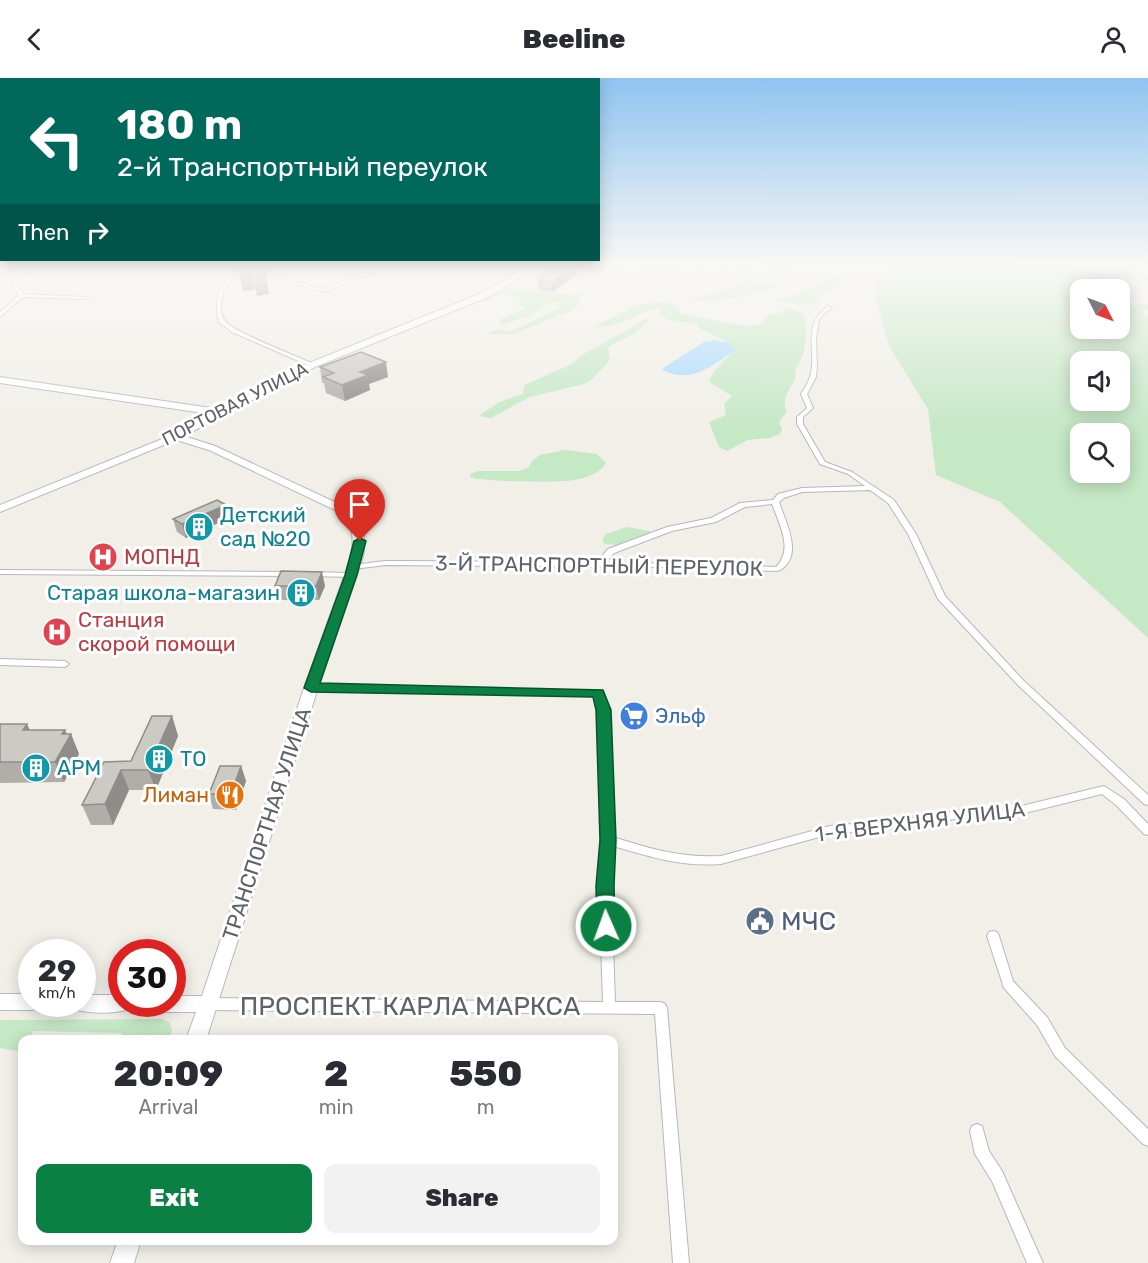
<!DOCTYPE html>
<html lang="en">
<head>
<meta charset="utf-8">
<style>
  body { margin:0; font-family:Rubik,sans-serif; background:#f2f2f3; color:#2b2b33; height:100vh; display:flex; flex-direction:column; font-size:22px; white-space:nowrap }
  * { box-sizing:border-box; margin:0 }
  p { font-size:20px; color:#7c7c81 }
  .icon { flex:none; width:33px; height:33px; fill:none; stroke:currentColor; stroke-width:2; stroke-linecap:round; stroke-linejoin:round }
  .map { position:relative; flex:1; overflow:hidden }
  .drawer { position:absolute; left:18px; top:957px; width:600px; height:210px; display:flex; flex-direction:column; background:#fff; border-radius:12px; box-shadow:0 3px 15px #0003 }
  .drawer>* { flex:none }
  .banner { position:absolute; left:0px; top:0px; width:600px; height:183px; box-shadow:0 3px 15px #0003; background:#00695c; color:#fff; overflow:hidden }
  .needle { width:39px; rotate:132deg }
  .tools { position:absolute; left:1070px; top:201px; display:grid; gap:12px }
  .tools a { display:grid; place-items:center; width:60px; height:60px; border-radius:12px; background:#fff; box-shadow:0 3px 15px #0003; font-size:30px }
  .speed { position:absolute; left:18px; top:861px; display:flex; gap:12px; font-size:30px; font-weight:700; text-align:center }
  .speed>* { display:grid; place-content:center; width:78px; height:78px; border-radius:50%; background:#fff; box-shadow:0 3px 15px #0003; line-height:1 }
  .speed small { font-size:15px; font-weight:400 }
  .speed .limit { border:9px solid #d22; background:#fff; color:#111 }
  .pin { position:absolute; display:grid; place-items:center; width:51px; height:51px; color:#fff; margin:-62px -26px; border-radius:50% 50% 50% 0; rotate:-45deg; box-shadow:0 0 6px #0007 }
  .pin .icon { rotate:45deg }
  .me { position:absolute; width:66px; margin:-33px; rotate:358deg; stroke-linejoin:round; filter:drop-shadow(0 0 4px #0008) }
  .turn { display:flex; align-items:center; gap:21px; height:126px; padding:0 18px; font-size:27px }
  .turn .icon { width:78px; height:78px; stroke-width:2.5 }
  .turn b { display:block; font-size:42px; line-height:51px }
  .then { display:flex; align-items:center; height:57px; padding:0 18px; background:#0003; gap:12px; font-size:22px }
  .eta { display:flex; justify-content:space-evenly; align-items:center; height:102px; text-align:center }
  .eta b { font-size:36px; font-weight:800; line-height:42px }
  .cta { display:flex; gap:12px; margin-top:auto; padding:12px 18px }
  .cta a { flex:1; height:69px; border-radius:12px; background:#0b8043; color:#fff; font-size:24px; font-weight:800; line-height:69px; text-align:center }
  .cta a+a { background:#f2f2f3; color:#2b2b33 }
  header { display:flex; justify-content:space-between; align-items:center; height:78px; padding:0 18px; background:#fff; font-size:27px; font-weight:800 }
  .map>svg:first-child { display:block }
</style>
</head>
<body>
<header><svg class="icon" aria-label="back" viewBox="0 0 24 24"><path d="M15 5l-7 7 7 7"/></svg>Beeline<svg class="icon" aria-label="person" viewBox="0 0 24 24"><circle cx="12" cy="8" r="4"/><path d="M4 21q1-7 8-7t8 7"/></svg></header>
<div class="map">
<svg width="1148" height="1185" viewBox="0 0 1148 1185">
  <rect width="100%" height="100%" fill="#f1efe8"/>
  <g fill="#c5e8c5" fill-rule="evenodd">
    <path d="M778,186H805L790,195L789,202L779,204L759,201L763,193Z"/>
    <path d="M889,186H1148V194L1131,192L1148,197V203H1142L1148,208L1121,197L1114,198L1116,200L1098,199L1135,212L1113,210L1080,212V250H1119V222L1130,224L1133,228L1140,226L1148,227V232L1141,233L1148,238V560L1000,424L936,397L928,331L889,268L875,218L876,202ZM1080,284H1119V322H1080ZM1080,356H1119V394H1080Z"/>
    <path d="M749,195L755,196L756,204L777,207C759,218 712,225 691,222L734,208Z"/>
    <path d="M840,197L848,199L832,212L821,218L815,227H799L773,221L791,219Z"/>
    <path d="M509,210L574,217L587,214L582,218L577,219L581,222L573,232L513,256H484L500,251L510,254L562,229L558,228L561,225L550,224L534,236L501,247L500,243L503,240L527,230L517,227L523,220L501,217L485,223L480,222Z"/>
    <path d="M658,224L673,226L682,236L743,248L760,247L770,236L780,235L789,230L802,234C809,249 807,279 795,291C800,306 778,315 787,334L779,344L782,351L780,356L769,360L748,362L727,373L719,369L709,344L726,337L724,326L732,318L709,304L714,293L734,272C725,259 715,259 702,252C698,250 700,248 695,246C683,243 669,246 659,235L663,229C645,231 610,254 595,248L637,228Z"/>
    <path d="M648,240L651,241L635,255L608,269L610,282L591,302L584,306L530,319L491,340L479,338L499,324L523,316L524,308L529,305L573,285L582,277Z"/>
    <path d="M565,372L597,376L606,385C600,396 585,400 574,402C558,405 484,404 470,399V396L479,393H519L528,390L533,382L540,377Z"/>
    <path d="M627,449L650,453L649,456L617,467L605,466L602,462L606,456Z"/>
    <path d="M162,941L170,945L172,953L169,961H120L122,955L33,953L29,961L22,962V974L0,970V942Z"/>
  </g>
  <path fill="#aadaff" d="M715,262L729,265L735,272C713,287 690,307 663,292V290L704,264Z"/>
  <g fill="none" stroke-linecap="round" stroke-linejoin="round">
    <g stroke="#b5b8bc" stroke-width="2">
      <g id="street">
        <path d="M5,186C12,186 18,189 25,189C32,190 38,186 45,186L29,192L16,204L23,216L86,219L88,220L86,221L23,219L0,239V234L19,217L11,204L24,192Z"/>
        <path d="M247,186H252C244,193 234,199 227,207C221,216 218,234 225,243C231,253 299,279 314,286V288H310L232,254L219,244C212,212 222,204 247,186Z"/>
        <path d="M541,186H555L595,191L623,188L675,189L706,186L745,189L747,190L745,191L711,188L675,191L623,190L595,193Z"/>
        <path d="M372,194L374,196L362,198L326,214L255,196L257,195L325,211L359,196Z"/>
        <path d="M828,228L832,229L824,236L819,242L816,260L817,290L816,299L807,316L813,330L803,339V346L825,384L852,394L894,422L916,456L945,518L1024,603L1148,717V727L1144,726L1018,607L938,521L908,456L888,425L870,412L802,414L784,420L779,424C786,445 805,480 778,493L661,489L385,487L354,491L350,489L354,487L385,483L597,484L608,471L667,449L711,440L740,425L773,422L778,416L802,410L865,408L848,396L820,386L797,346V339L807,330L801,316C804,311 808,305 810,299C818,271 800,249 828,228ZM772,426C779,446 794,471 776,489L606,484L614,475L672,453L716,444L745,429Z"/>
        <path d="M0,492L292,494L296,496L292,498L0,496Z"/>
        <path d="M309,494L351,495L355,497L351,499L312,498L308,496Z"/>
        <path d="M0,581L65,583L69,586L65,589L0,587Z"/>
        <path d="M311,607L601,613L609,632L613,759C651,771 681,780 721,778L830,748L899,742L967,731L1005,732L1104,708L1124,721L1148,746V757L1144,756L1116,727L1102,716L1005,740L967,739L899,750L830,756L721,786C681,789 651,779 613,768L611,808L615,924H661L665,926L667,930L689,1185H673L655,936L208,932L204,930L202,926L204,922L208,920L603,924L599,808L603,762L599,632L594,618L308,612L306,610Z"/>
        <path d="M993,853L997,854L999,858L1013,903L1047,939L1065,970L1148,1051V1068L1143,1066L1055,978L1037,947L1004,910L987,858L989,854Z"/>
        <path d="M977,1046L982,1048L989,1073L1002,1093L1043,1185H1027L992,1103L975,1076L970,1053L972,1048Z"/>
      </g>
    </g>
    <g stroke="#b6babf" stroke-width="2">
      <g id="secondary">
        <path d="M528,186H536L504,210L483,221L315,289L184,358L215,368L341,427C363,441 367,454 363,479L318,610L206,962H186L196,934H159L152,932L149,926H172V918H202L304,610L351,479C355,457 353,444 333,431L209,372L176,362L0,434V427L167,359L210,336L0,305V299L218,331L309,285L477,217L498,206Z"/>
        <path d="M0,916H32V926H41L39,930L32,932H0Z"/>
        <path d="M82,917H122V926H131L129,931C115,936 89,936 75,931L73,926H82Z"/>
        <path d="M118,1162H141L134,1185H110Z"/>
      </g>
    </g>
    <use href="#street" fill="#fff" fill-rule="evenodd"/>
    <use href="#secondary" fill="#fff" fill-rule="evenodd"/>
  </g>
  <g fill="#afaea9">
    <path d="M577,196L552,214L538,212V202Z"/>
    <path d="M320,289L388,299L369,306L370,312L345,323L326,315L324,305H322Z"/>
    <path d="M229,440L186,460L177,454L173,441Z"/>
    <path d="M275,508H325L319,522H278Z"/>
    <path d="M152,638H172L178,658L156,712H129L113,747H91L82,727L104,684L131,683Z"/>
    <path d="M0,646H27L29,652H65L67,656H71L79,676L64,704L0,705Z"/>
    <path d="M241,688L246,703L236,732L213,731L209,716Z"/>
  </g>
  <g fill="#8f8d8a">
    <path d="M577,186V196L552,214V204Z"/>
    <path d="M251,192L255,212L243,213L239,194Z"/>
    <path d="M266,196L269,216L257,218L253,198Z"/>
    <path d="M386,284L388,299L369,306L370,312L345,323L342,307L360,294Z"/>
    <path d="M226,427L229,440L186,460L182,446Z"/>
    <path d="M322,494L325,508L319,522L316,508Z"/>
    <path d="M172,638L178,658L156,712L148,692Z"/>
    <path d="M27,646L36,666L23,652Z"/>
    <path d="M65,652L68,660L71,656L79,676L64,704L55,684L62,656Z"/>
    <path d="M241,688L246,703L236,732L231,716Z"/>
    <path d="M121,692L129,712L113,747L105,726Z"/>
  </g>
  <g fill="#cccac5" stroke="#8f8d8a" stroke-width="1.5">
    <path d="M238,186H250L251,188L263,187L266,196L253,198L251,192L239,194Z"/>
    <path d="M560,186H577L552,204L538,202Z"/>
    <path d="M361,274L386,284L360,294L368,297L342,307L323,299L334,295L320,289Z"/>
    <path d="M217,422L226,427L182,446L173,441Z"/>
    <path d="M281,493L322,494L316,508H275Z"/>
    <path d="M152,638H172L148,692H121L105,726L82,727L104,684L131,683Z"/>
    <path d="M0,646H27L23,652H65L62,656H71L55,684H0Z"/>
    <path d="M220,688H241L231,716H209Z"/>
  </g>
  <linearGradient id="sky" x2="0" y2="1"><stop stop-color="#8fc3f1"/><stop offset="0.53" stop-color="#f9f8f5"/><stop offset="1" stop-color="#f9f8f5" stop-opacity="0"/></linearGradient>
  <rect width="1148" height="352" fill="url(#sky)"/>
  <path fill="#0b8043" stroke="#07532c" stroke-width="1.5" d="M360,460L366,463L357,497L320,605L603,612L611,632L616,762L614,808L615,848L613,853L606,856L600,853L597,848L596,808L600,762L596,632L593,619L311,614L304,610L345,497L354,463Z"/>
  <defs>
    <g id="building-disc" transform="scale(1.5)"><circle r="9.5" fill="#0f9aa8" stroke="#fff"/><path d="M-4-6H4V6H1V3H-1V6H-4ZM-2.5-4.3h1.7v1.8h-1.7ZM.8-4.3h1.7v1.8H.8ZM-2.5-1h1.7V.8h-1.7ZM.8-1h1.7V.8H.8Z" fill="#fff"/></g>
    <g id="hospital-disc" transform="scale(1.5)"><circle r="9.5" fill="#e0444e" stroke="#fff"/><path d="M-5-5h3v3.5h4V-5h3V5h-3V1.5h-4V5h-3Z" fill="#fff"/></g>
    <g id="supermarket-disc" transform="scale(1.5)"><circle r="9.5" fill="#3f7fe0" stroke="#fff"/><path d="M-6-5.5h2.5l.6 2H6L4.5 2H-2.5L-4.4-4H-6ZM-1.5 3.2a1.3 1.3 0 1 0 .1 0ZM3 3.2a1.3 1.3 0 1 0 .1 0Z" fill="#fff"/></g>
    <g id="restaurant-disc" transform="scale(1.5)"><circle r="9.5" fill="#e8710a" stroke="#fff"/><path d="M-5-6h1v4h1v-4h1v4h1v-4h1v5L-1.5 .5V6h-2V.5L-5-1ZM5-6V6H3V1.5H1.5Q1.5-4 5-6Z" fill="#fff"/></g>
    <g id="civic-disc" transform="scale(1.5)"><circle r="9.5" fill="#5c6f8a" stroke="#fff"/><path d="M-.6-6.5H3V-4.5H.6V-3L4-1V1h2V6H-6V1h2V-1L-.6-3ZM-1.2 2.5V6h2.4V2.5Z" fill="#fff"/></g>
  </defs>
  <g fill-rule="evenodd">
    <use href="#building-disc" x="199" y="449"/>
    <use href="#hospital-disc" x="103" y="479"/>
    <use href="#building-disc" x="301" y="515"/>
    <use href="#hospital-disc" x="57" y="554"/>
    <use href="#supermarket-disc" x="634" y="638"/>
    <use href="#building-disc" x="159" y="681"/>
    <use href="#building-disc" x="36" y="690"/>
    <use href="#restaurant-disc" x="230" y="717"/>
    <use href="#civic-disc" x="760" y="843"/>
  </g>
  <g text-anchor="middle" stroke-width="6" stroke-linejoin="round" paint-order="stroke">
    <g font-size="18" fill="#5f6368" stroke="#fff">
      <text transform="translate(235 326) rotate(-27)" y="6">ПОРТОВАЯ УЛИЦА</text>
    </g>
    <g font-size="21" fill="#0d838f" stroke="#fff" text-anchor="start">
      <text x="220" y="444">Детский<tspan x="220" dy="24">сад №20</tspan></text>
      <text x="280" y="522" text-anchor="end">Старая школа-магазин</text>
      <text x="180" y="688">ТО</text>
      <text x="57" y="697">АРМ</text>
    </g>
    <g font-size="21" fill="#be3a42" stroke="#fff" text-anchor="start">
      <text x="124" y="486">МОПНД</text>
      <text x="78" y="549">Станция<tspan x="78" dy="24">скорой помощи</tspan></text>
    </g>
    <g font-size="21" fill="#5f6368" stroke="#fff">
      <text transform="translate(599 488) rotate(1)" y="7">3-Й ТРАНСПОРТНЫЙ ПЕРЕУЛОК</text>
      <text transform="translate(920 744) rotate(-7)" y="7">1-Я ВЕРХНЯЯ УЛИЦА</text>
      <text transform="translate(267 746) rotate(-72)" y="7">ТРАНСПОРТНАЯ УЛИЦА</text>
    </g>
    <g font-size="21" fill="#366cbe" stroke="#fff" text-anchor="start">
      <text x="655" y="645">Эльф</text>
    </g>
    <g font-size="21" fill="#c56008" stroke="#fff" text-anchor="end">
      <text x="209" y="724">Лиман</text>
    </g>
    <g font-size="26" fill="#4e5e75" stroke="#fff" text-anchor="start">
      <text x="781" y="852">МЧС</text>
    </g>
    <g font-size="26" fill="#5f6368" stroke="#fff">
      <text x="410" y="937">ПРОСПЕКТ КАРЛА МАРКСА</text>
    </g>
  </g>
</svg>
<div class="tools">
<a><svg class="needle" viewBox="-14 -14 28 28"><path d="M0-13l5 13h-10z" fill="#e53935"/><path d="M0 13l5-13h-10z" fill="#7c7c81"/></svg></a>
<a><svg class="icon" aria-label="sound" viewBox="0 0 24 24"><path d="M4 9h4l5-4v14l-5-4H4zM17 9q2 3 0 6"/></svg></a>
<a><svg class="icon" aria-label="search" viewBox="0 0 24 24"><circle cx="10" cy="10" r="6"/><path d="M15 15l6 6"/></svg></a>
</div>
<div class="speed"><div>29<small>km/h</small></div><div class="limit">30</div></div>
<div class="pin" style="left:360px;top:463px;background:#d93025"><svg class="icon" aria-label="arrive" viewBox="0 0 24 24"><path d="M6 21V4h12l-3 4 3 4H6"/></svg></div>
<svg class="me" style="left:606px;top:848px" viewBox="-20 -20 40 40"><circle r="17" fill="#0b8043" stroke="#fff" stroke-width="3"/><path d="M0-11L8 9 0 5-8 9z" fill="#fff"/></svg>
<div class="banner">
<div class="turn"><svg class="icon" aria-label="left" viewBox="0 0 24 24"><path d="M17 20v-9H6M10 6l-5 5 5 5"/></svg><div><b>180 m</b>2-й Транспортный переулок</div></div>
<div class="then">Then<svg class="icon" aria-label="right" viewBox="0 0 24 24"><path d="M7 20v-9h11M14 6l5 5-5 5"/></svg></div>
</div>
<section class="drawer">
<div class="eta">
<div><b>20:09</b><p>Arrival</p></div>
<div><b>2</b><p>min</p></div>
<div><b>550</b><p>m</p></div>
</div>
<div class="cta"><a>Exit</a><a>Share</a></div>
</section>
</div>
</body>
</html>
